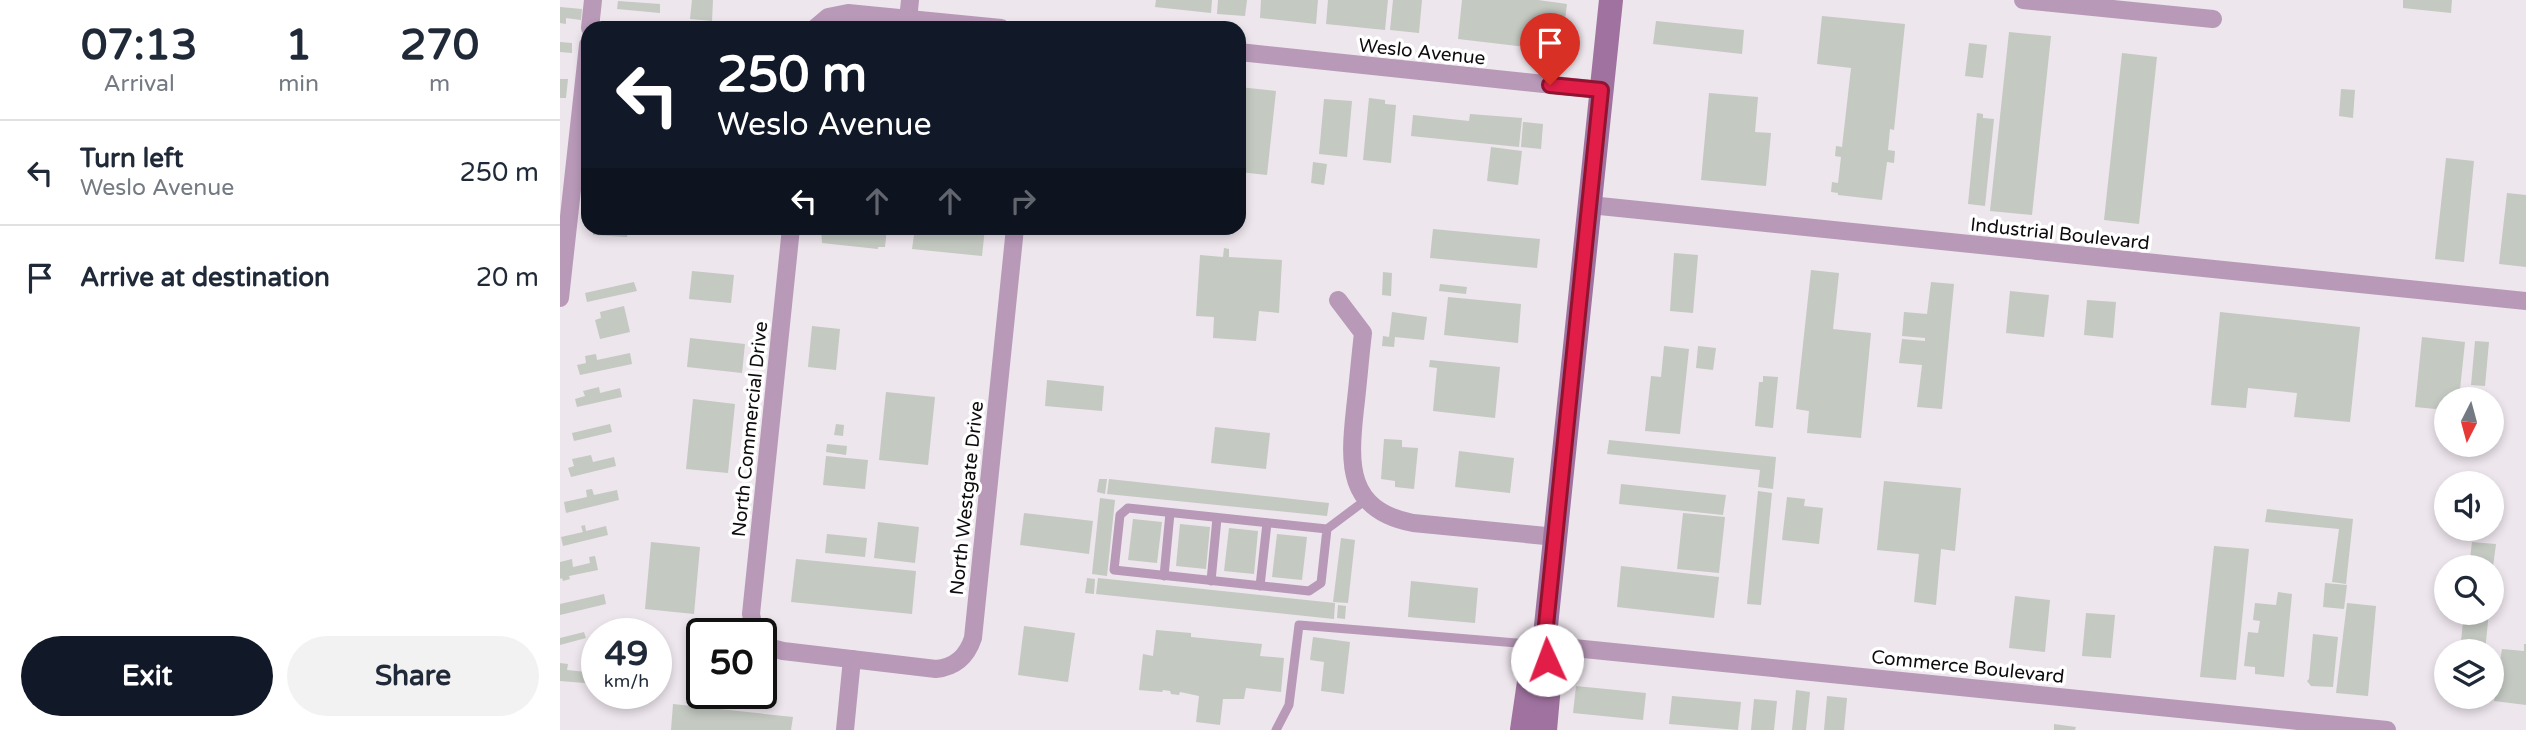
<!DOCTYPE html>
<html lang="en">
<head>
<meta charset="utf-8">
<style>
  body { margin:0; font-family:"Varela Round",sans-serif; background:#f2f2f3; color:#1f2937; height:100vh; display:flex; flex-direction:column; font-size:26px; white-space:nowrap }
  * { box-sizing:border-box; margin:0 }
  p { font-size:23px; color:#747a83 }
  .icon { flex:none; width:38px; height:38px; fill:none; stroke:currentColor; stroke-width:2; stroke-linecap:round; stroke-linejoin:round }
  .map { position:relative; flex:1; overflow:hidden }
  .side { display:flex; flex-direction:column; background:#fff; width:560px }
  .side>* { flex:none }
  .banner { position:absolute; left:21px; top:21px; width:665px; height:214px; border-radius:21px; box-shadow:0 4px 10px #0003; background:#111827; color:#fff; overflow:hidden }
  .needle { width:46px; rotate:186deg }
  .controls { position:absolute; left:1874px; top:387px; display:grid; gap:14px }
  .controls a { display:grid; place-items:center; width:70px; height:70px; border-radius:50%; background:#fff; box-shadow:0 4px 10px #0003; font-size:35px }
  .speed { position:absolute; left:21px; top:618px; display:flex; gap:14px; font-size:35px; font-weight:700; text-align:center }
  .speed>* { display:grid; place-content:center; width:91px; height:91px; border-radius:50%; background:#fff; box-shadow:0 4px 10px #0003; line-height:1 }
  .speed small { font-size:18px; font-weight:400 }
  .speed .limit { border:4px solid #111; border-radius:10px; background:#fff; color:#111 }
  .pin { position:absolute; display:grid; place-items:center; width:60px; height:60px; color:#fff; margin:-72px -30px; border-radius:50% 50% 50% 0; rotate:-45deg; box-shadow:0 0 7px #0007 }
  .pin .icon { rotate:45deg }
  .me { position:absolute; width:77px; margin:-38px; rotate:358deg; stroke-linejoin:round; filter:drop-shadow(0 0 5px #0008) }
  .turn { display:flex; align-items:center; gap:24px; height:147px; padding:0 21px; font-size:32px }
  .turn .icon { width:91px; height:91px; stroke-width:2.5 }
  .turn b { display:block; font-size:49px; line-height:60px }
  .lanes { display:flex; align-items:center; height:66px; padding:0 21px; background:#0003; justify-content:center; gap:35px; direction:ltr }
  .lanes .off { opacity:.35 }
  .eta { display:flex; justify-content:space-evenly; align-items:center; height:119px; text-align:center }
  .eta b { font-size:42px; font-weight:800; line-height:49px }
  .button { display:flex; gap:14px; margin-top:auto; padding:14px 21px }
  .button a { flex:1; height:80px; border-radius:42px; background:#111827; color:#fff; font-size:28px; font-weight:800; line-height:80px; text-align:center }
  .button a+a { background:#f2f2f3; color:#1f2937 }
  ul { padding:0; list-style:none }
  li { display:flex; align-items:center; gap:21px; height:105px; padding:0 21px; border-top:2px solid #e0e1e3 }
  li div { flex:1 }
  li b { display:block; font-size:26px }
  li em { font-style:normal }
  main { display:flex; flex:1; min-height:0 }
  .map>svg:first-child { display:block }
</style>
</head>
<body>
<main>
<section class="side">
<div class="eta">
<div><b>07:13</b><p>Arrival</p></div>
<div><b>1</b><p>min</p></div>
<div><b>270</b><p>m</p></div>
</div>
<ul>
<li><svg class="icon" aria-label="left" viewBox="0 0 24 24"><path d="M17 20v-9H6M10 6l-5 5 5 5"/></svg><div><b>Turn left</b><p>Weslo Avenue</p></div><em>250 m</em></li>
<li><svg class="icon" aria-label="arrive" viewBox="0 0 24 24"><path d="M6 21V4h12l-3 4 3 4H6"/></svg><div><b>Arrive at destination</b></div><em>20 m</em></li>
</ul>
<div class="button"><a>Exit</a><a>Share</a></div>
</section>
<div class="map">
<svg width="1966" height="730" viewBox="0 0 1966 730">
  <rect width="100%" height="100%" fill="#ede6ed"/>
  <g fill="#c4c9c2">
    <path d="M132,0H153L152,21L130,19Z"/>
    <path d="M596,0H652L651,13L595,7Z"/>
    <path d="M658,0H687L685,16L657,14Z"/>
    <path d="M701,0H758L756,24L700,18Z"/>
    <path d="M768,0H828L825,30L766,24Z"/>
    <path d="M833,0H862L859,33L830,30Z"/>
    <path d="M902,0H978L1007,4L1001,51L898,39Z"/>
    <path d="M1843,0H1892L1891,13L1843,8Z"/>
    <path d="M58,1L100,4V13L57,9Z"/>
    <path d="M0,7L22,9L21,20L6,18V24L0,23Z"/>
    <path d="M1262,16L1345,24L1334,130L1330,129L1328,150L1335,151L1334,163L1327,162L1322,200L1278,195V193L1271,192L1272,182L1278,183L1281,157L1275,156L1276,146L1282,147L1291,68L1257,64Z"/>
    <path d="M1096,21L1184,30L1182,54L1093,44Z"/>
    <path d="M1449,32L1491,36L1472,215L1430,211Z"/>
    <path d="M0,42L12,43V53L0,52Z"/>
    <path d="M1409,43L1427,45L1423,78L1405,76Z"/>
    <path d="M1562,53L1597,57L1579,224L1544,220Z"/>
    <path d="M0,79H8L6,98H0Z"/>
    <path d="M679,87L716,91L707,175L679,172Z"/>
    <path d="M1781,89L1795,90L1793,118L1779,116Z"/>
    <path d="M1149,93L1198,97L1195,132L1211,133L1206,186L1141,180Z"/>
    <path d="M809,98L825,100V104L836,105L831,163L803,160Z"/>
    <path d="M764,99L792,101L787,157L759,154Z"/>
    <path d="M1417,113L1423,114V118L1434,119L1425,206L1408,204Z"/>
    <path d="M910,114L962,118L959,147L851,136L853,115L909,121Z"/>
    <path d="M963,122L983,124L981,149L961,147Z"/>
    <path d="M931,147L962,151L958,185L927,181Z"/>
    <path d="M1886,158L1914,161L1904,262L1875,259Z"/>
    <path d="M753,162L767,164L764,185L751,183Z"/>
    <path d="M1947,193L1966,195V267L1939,264Z"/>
    <path d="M33,228H68L67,237L33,235Z"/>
    <path d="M261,228H327L325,247H318V249L262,243Z"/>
    <path d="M355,228H425L422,256L352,249Z"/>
    <path d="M873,229L980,239L977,268L870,258Z"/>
    <path d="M664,248L669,249V257L722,260L719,313L699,311L696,341L653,338L654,317L636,316L640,255L663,257Z"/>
    <path d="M1114,253L1138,255L1133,313L1110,311Z"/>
    <path d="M1251,270L1279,273L1273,329L1311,333L1301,438L1247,433L1249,411L1236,409Z"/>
    <path d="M132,271L174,275L171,303L129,299Z"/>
    <path d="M823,272L832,273L831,296L822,295Z"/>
    <path d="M74,282L77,291L27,302L25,293Z"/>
    <path d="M1371,282L1394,284L1382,409L1357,407L1362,365L1339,363L1342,339L1365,341V338L1342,336L1344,312L1367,314Z"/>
    <path d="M880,284L907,287L906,294L879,291Z"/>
    <path d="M1450,291L1489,295L1484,337L1446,333Z"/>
    <path d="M888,297L961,304L958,343L884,335Z"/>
    <path d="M1527,300L1556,302L1553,338L1524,335Z"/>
    <path d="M64,306L70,332L40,339L35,320L41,318L40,312Z"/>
    <path d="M832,312L867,317L864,340L835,337L834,347L822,346L823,336L829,337Z"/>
    <path d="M1660,312L1800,327L1790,422L1734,417L1737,393L1688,388L1686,408L1651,405Z"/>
    <path d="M252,326L280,329L276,370L248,367Z"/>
    <path d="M1862,337L1905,342L1899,399H1886V410L1855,407Z"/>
    <path d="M130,338L185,344L182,373L127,367Z"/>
    <path d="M1915,341L1929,342L1925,386L1911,385Z"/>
    <path d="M1104,346L1129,349L1120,434L1085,431L1091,376L1101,377Z"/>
    <path d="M1138,346L1156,348L1153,370L1136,368Z"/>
    <path d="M70,353L72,364L20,375L17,365L26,363L25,356L36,354L37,360Z"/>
    <path d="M870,360L940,367L935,418L873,411L877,368L869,367Z"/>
    <path d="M1203,376L1218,377L1213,428L1195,426L1199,382H1203Z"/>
    <path d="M487,380L544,386L542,411L485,406Z"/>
    <path d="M39,387L40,393L60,388L62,397L17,407L15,399L25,396L23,391Z"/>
    <path d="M326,392L375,397L368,465L319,460Z"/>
    <path d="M133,399L175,404L168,473L126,469Z"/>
    <path d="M50,424L52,432L14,441L12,433Z"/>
    <path d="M276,424L284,425L283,436L274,435Z"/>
    <path d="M655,427L710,433L706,469L651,463Z"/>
    <path d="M824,439L842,440V447L858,448L854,489L835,487V481L821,479Z"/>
    <path d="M1049,440L1216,457L1213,489L1198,487L1200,470L1047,454Z"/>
    <path d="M267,444L287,446L286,455L266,452Z"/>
    <path d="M899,451L954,458L950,493L895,487Z"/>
    <path d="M31,455L33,462L54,457L56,466L11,477L8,468L14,466L12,459Z"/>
    <path d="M266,456L308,460L305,489L263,485Z"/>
    <path d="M539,479H547L545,494L537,492Z"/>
    <path d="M549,479L769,503L767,516L547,494Z"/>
    <path d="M1324,481L1401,488L1395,551L1381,549L1376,605L1354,602L1359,554L1317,550Z"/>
    <path d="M1061,484L1166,495L1163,515L1059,504Z"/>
    <path d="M32,489L34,495L57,490L59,500L6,513L4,502L27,497L26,490Z"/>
    <path d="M1198,491L1212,493L1201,605L1187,604Z"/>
    <path d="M1227,497L1245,499L1244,506L1263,508L1259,544L1222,540Z"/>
    <path d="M540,498L555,500L547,576L532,574Z"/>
    <path d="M1707,509L1793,519L1786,584L1772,582L1779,529L1705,522Z"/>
    <path d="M464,513L533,521L529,554L460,545Z"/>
    <path d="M1123,513L1165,517L1159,573L1117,569Z"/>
    <path d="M573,519L602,522L597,563L568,560Z"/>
    <path d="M318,522L359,527L355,563L314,558Z"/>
    <path d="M620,524L650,527L646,569L616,566Z"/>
    <path d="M25,525L26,531L46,526L48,535L3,546L1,537L23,532L21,526Z"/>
    <path d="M669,528L698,531L694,574L664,571Z"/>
    <path d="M267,534L307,538L305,557L265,553Z"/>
    <path d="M717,534L747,537L742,580L712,577Z"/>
    <path d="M781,538L795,540L788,603L773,602Z"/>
    <path d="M91,542L140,547L134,614L85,609Z"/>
    <path d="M1912,542L1936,544L1933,567H1909Z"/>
    <path d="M1654,546L1689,549L1676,680L1640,677Z"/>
    <path d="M35,556L38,570L9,576L10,579L3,581L2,578L0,579V562L12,559L13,567L30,563L29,557Z"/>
    <path d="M236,559L356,571L352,614L231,602Z"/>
    <path d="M1061,566L1159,577L1154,618L1057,607Z"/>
    <path d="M527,578L535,579L534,594L525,593Z"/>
    <path d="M538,578L775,603L774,619L536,594Z"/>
    <path d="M851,581L918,588L915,623L848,617Z"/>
    <path d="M1765,583L1787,585L1784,609L1763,607Z"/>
    <path d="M1718,592L1732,594L1724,677L1695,674V667L1684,666L1688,632L1698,633L1700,621L1693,620L1695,603L1716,605Z"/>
    <path d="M44,594L46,604L0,615V604Z"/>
    <path d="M1455,596L1490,600L1485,652L1449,648Z"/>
    <path d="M1787,603L1816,606L1808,696L1776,693Z"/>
    <path d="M778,605L786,606L785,619L777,618Z"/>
    <path d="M1904,612H1929L1925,651H1900Z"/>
    <path d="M1526,613L1555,615L1551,658L1522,656Z"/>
    <path d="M464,626L515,633L508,682L458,675Z"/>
    <path d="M596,630L631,633V637L702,644L700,656L724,658L721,692L686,688L684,699H663L660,725L636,722L639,696L620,692L619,695L611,694L610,691L603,690L602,692L579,690L583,654L593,656Z"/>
    <path d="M24,632L26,638L0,645V638Z"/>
    <path d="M1753,634L1778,637L1773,687L1751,686L1747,681L1749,679Z"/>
    <path d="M753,637L790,642L784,694L761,691L764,662L750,660Z"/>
    <path d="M1964,644H1966V705L1934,701L1942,649L1964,651Z"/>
    <path d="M0,663L8,664L7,670L37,673V684L0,681Z"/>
    <path d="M1016,686L1086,693L1083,720L1013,713Z"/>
    <path d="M1236,690L1250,692L1246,730H1232Z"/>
    <path d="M1112,696L1181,702L1178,730L1109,724Z"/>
    <path d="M1267,696L1287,698L1284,730H1264Z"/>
    <path d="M1194,699L1217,701L1214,730H1191Z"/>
    <path d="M113,704L233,717L231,730H111Z"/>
    <path d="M1494,724L1516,727L1515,730H1494Z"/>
  </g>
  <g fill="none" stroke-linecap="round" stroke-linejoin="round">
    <g stroke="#b899b8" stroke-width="9">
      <path d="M767,529L568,508L560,515L554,570L749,591L761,583L767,529L807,499"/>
      <path d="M604,576L610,513"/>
      <path d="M651,581L657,518"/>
      <path d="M700,586L707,523"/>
      <path d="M716,730L729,705L739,625L981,645"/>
    </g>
    <g stroke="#b899b8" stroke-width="18">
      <path d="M1463,0L1653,19"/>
      <path d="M348,20L350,0"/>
      <path d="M30,28L33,0"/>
      <path d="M255,28L268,17L288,13L441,28"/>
      <path d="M679,52L1041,90"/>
      <path d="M1030,205L1966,301"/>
      <path d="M0,298L28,45"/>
      <path d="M778,300L803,333C800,358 798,384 795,409C789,464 786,510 853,523L996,537"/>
      <path d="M195,634L191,614L231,228"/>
      <path d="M201,642L208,647L223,651L376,669C396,667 407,656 413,638L455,228"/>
      <path d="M984,645L1827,730"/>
      <path d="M285,730L292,659"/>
    </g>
    <g stroke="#9f729f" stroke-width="24">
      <path d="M962,730L970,675L984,645"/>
      <path d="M985,730L990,674L984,645L1051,0"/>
    </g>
  </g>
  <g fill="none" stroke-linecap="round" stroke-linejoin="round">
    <g stroke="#92132f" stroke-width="18">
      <path id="route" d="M987,660L984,645L1041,90L990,85"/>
    </g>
    <use href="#route" stroke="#e11d48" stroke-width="12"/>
  </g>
  <g text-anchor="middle" stroke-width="7" stroke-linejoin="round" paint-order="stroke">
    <g font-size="19" fill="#0e0b0e" stroke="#fff">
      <text transform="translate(862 51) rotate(6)" y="7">Weslo Avenue</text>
      <text transform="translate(1500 233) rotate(6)" y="7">Industrial Boulevard</text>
      <text transform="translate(189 429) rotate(-84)" y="7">North Commercial Drive</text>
      <text transform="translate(406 498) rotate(-84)" y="7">North Westgate Drive</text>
      <text transform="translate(1408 666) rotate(6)" y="7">Commerce Boulevard</text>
    </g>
  </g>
</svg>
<div class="controls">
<a><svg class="needle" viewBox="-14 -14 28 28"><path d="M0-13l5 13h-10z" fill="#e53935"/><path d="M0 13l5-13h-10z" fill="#747a83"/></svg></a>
<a><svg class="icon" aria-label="sound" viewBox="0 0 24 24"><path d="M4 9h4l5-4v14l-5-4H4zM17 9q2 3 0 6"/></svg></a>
<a><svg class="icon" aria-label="search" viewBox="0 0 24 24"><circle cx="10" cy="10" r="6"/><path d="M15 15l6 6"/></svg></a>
<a><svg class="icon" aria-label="layers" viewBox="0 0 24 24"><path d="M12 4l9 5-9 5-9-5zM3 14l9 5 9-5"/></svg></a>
</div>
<div class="speed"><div>49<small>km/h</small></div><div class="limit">50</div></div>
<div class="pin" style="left:990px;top:85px;background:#d93025"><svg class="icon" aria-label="arrive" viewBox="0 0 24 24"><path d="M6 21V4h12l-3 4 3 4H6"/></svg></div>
<svg class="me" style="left:987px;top:660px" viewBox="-20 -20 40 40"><circle r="19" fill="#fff"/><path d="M0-13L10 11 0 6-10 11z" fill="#e11d48"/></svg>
<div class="banner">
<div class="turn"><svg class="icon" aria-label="left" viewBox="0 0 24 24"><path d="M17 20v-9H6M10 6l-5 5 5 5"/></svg><div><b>250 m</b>Weslo Avenue</div></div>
<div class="lanes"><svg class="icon" aria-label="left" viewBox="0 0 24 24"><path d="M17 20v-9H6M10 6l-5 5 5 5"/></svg><svg class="icon off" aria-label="ahead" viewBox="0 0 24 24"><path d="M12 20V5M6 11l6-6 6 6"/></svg><svg class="icon off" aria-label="ahead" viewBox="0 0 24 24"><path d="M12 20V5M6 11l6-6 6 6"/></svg><svg class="icon off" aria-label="right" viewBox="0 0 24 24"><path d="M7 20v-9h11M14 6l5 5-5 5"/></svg></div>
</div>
</div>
</main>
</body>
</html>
